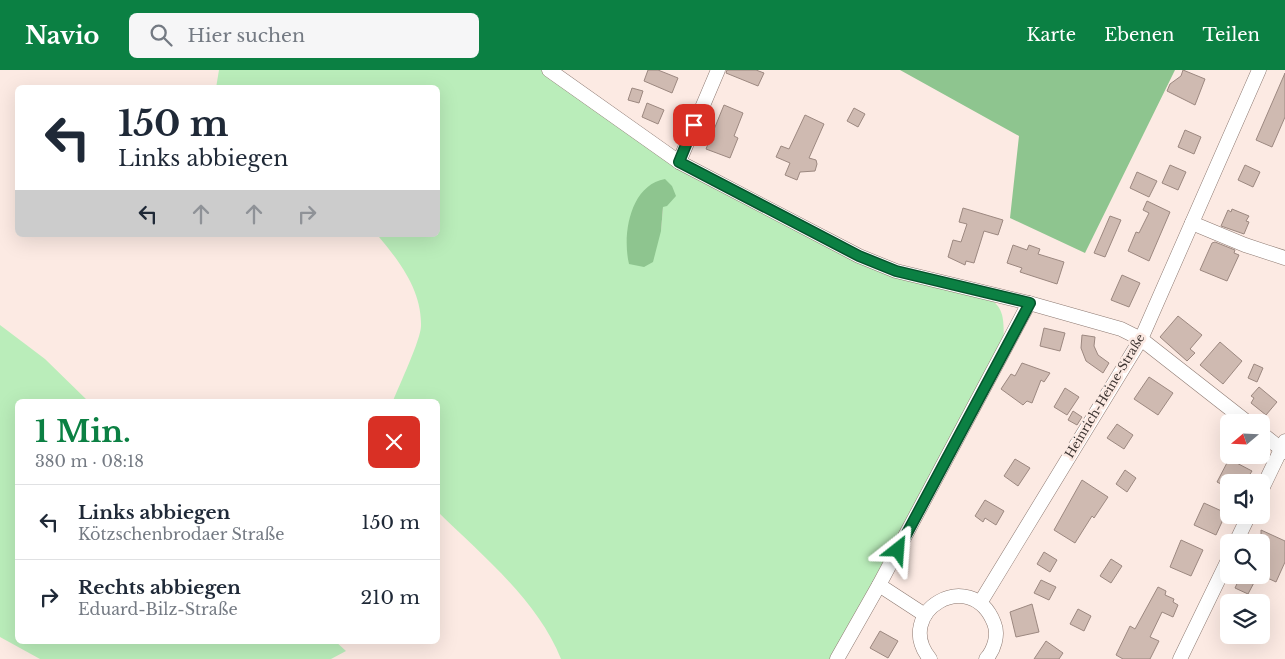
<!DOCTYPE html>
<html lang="de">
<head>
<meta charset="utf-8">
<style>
  body { margin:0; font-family:"Libre Baskerville",serif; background:#f6f6f7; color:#1f2937; height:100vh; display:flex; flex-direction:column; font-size:19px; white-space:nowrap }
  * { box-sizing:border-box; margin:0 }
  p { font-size:16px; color:#747a83 }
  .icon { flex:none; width:28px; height:28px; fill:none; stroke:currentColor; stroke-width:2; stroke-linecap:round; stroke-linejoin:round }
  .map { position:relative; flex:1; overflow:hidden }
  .drawer { position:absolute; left:15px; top:329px; width:425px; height:245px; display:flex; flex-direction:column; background:#fff; border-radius:8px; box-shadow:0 5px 20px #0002 }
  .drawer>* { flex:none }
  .top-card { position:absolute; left:15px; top:15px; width:425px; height:152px; border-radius:8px; box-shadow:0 5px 20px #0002; background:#fff; color:#1f2937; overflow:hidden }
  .needle { width:32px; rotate:251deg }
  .tools { position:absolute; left:1220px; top:344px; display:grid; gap:10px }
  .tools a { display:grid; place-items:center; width:50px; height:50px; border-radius:8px; background:#fff; box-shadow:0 5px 20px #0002; font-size:25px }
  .pin { position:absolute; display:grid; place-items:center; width:42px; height:42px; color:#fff; margin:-21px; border-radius:10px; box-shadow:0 2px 8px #0006 }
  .me { position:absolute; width:55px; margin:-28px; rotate:28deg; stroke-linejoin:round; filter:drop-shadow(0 0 4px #0008) }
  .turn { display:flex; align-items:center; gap:18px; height:105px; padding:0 20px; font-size:22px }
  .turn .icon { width:65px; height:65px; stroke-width:2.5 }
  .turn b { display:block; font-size:35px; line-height:42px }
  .lanes { display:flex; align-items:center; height:48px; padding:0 20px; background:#0003; justify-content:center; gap:25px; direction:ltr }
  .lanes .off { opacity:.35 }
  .round { display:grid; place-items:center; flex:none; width:52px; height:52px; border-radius:8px; background:#f6f6f7 }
  .head { display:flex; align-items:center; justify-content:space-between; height:85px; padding:0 20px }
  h1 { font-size:30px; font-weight:700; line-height:38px; color:#0b8043 }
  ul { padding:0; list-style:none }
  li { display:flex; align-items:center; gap:15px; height:75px; padding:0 20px; border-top:1px solid #e0e1e3 }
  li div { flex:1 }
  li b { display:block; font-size:19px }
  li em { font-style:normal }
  header { display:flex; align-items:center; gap:30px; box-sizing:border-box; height:70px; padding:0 25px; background:#0b8043; color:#fff }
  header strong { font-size:24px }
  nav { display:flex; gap:28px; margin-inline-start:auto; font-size:18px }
  .search { width:350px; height:45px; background:#f6f6f7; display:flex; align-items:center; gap:12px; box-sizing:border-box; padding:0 18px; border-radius:8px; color:#747a83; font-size:19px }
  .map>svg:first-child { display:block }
</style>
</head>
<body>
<header>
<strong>Navio</strong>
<div class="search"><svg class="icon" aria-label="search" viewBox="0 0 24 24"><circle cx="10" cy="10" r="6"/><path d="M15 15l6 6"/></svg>Hier suchen</div>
<nav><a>Karte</a><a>Ebenen</a><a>Teilen</a></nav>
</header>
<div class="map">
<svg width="1285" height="589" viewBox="0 0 1285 589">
  <rect width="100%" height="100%" fill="#fceae3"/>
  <g fill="#baedba" fill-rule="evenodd">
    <path d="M219,0H541L668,91L806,163L994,232C1006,242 1003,258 1004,272L838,589H561C538,531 482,485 438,442V331H393C399,316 421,269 421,256C422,221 400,192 379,167L374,165H438V18H216ZM636,133L663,137L661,161Z"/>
    <path d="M0,255L45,289L88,331H18V571H335L346,581L331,589H40L0,567Z"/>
  </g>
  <g fill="#8ec58f">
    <path d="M900,0H1175L1085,183L1010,148L1019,66Z"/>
    <path d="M665,109L672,116L676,126L667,136L663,137L661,161L653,192L644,197L629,194C622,165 630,115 665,109Z"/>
  </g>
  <g fill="#cfbab1" stroke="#9c8880">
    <path d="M648,0H658L678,8L672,23L644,11Z"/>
    <path d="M727,0H756L764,3L758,16L726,3Z"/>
    <path d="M1183,0L1205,9L1195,35L1167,21L1170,14L1181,6Z"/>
    <path d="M1285,3V47L1272,77L1256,70Z"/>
    <path d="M632,18L643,21L639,33L628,30Z"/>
    <path d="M647,33L664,40L658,54L642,47Z"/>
    <path d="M724,35L743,43L734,66L738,68L730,88L706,79Z"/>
    <path d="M854,38L865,44L858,57L847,51Z"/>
    <path d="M805,45L824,54L809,88L816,90L817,94L815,101L800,102L797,110L785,105L790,93L776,87L781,76L789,79Z"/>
    <path d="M1185,60L1201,67L1194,84L1178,77Z"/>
    <path d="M1170,95L1186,102L1178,120L1162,113Z"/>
    <path d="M1245,95L1260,102L1253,117L1238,110Z"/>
    <path d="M1137,102L1157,111L1149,127L1130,118Z"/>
    <path d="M1147,131L1170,142L1149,191L1128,181L1136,162L1139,163L1149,143L1143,140Z"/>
    <path d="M963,138L1003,150L998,165L984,161L974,193L966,191L965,195L948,187L953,170L961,172L967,154L959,152Z"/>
    <path d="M1232,139L1249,146L1246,151L1249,152L1244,164L1221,156L1228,140L1231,142Z"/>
    <path d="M1110,146L1121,150L1105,187L1094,183Z"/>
    <path d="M1215,172L1235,180L1234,183L1239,185L1227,211L1200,200L1212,173Z"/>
    <path d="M1013,175L1027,180L1029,175L1040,179L1038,184L1064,192L1057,214L1020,202L1022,198L1007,193Z"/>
    <path d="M1122,205L1140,213L1129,237L1111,230Z"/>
    <path d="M1178,246L1202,265L1190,279L1195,283L1187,291L1160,267Z"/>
    <path d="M1044,258L1065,263L1060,281L1040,276Z"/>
    <path d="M1082,265L1095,267L1094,276L1098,285L1109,293L1103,303L1086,291L1081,278Z"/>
    <path d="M1220,272L1242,291L1223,314L1200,295Z"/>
    <path d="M1022,293L1050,303L1044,312L1041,310L1032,333L1027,331L1023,335L1001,319L1011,304L1015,306Z"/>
    <path d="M1254,294L1263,298L1257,312L1248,308Z"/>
    <path d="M1149,307L1173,323L1158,345L1134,329Z"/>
    <path d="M1259,317L1277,332L1266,345L1251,333L1254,328L1251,326Z"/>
    <path d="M1065,318L1079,327L1067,345L1054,337Z"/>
    <path d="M1073,341L1082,347L1077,355L1068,350Z"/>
    <path d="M1117,354L1133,365L1124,379L1107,368Z"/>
    <path d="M1015,389L1030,398L1018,416L1004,406Z"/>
    <path d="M1229,389L1252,401L1245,412H1229V418L1217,412Z"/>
    <path d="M1125,400L1136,408L1127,422L1116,414Z"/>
    <path d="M1082,410L1108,427L1094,448L1092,446L1075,473L1054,460Z"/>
    <path d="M985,430L1004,441L996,455L985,448L983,452L975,446Z"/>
    <path d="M1204,433L1226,443L1216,465L1194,455Z"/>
    <path d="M1261,460L1285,471V492L1276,512L1261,505Z"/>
    <path d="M1181,470L1203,480L1191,506L1170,497Z"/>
    <path d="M1044,482L1057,490L1050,502L1037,494Z"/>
    <path d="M1111,489L1122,496L1111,513L1100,506Z"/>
    <path d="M1241,505H1258L1248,524L1235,518Z"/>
    <path d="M1041,510L1056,517L1049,530L1034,523Z"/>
    <path d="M1158,517L1166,521L1165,525L1174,529L1173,532L1178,535L1173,547L1162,542L1150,567L1159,571L1150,589H1123L1116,585L1130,556L1135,559Z"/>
    <path d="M1032,534L1039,562L1016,567L1010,542Z"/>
    <path d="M1078,539L1091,546L1084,561L1070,554Z"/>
    <path d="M880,561L898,571L888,588L870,578Z"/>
    <path d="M1046,571L1063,583L1059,589H1034Z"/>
  </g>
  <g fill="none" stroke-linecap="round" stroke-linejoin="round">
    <g stroke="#8d7971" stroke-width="15">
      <g id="minor">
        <path d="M549,0L679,92L859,186L896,201L1029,233L1121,259L1141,269L1247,352"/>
        <path d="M679,92L718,0"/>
        <path d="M1192,153L1245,175L1285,188"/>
        <path d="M1261,363L1285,382"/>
        <path d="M1261,421L1285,371"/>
        <path d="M1236,472L1249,445"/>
        <path d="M879,515L925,545"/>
        <path d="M980,533L1141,269L1259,0"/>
        <path d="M837,589L879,515L1029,233"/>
        <path d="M930,589C892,542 971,495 994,553C999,565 994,580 986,589"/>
        <path d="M1180,589L1229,488"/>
      </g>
    </g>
    <use href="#minor" stroke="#fff" stroke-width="14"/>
  </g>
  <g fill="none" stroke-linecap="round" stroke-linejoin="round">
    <g stroke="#07532c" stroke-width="12">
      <path id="route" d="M694,55L679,92L859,186L896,201L1030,233L898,480"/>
    </g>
    <use href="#route" stroke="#0b8043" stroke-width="9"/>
  </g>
  <g text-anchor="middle" stroke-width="5" stroke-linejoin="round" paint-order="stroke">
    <g font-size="12" fill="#3d3431" stroke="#fceae3">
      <text transform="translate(1105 326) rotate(-59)" y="4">Heinrich-Heine-Straße</text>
    </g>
  </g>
</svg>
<div class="tools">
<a><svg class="needle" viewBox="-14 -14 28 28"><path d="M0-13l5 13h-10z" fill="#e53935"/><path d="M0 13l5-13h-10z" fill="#747a83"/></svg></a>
<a><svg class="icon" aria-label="sound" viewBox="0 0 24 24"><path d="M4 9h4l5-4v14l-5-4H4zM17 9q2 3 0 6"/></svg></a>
<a><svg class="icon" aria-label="search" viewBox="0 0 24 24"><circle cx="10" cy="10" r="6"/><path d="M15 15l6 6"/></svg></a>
<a><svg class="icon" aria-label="layers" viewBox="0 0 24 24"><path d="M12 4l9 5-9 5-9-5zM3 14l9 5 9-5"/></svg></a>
</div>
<div class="pin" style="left:694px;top:55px;background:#d93025"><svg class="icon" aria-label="arrive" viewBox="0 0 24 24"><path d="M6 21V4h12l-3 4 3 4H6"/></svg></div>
<svg class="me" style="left:898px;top:480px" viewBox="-20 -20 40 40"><path d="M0-17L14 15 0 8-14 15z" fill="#0b8043" stroke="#fff" stroke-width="4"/></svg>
<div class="top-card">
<div class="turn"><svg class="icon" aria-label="left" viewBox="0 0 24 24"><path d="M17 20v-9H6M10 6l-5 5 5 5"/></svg><div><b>150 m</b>Links abbiegen</div></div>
<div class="lanes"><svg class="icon" aria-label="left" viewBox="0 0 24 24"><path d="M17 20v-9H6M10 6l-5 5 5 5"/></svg><svg class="icon off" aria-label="ahead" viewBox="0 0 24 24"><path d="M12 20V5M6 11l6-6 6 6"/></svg><svg class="icon off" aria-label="ahead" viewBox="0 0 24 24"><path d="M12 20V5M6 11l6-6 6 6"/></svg><svg class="icon off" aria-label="right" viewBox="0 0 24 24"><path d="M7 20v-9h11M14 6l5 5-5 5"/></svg></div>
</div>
<section class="drawer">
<div class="head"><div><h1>1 Min.</h1><p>380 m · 08:18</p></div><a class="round" style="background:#d93025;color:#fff"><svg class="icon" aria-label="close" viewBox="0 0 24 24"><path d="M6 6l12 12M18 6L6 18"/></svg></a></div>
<ul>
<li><svg class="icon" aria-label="left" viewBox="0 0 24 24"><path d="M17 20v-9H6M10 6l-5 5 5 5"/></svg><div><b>Links abbiegen</b><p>Kötzschenbrodaer Straße</p></div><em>150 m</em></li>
<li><svg class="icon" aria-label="right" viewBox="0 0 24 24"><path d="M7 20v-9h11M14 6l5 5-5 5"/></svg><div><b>Rechts abbiegen</b><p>Eduard-Bilz-Straße</p></div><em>210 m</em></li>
</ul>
</section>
</div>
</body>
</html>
